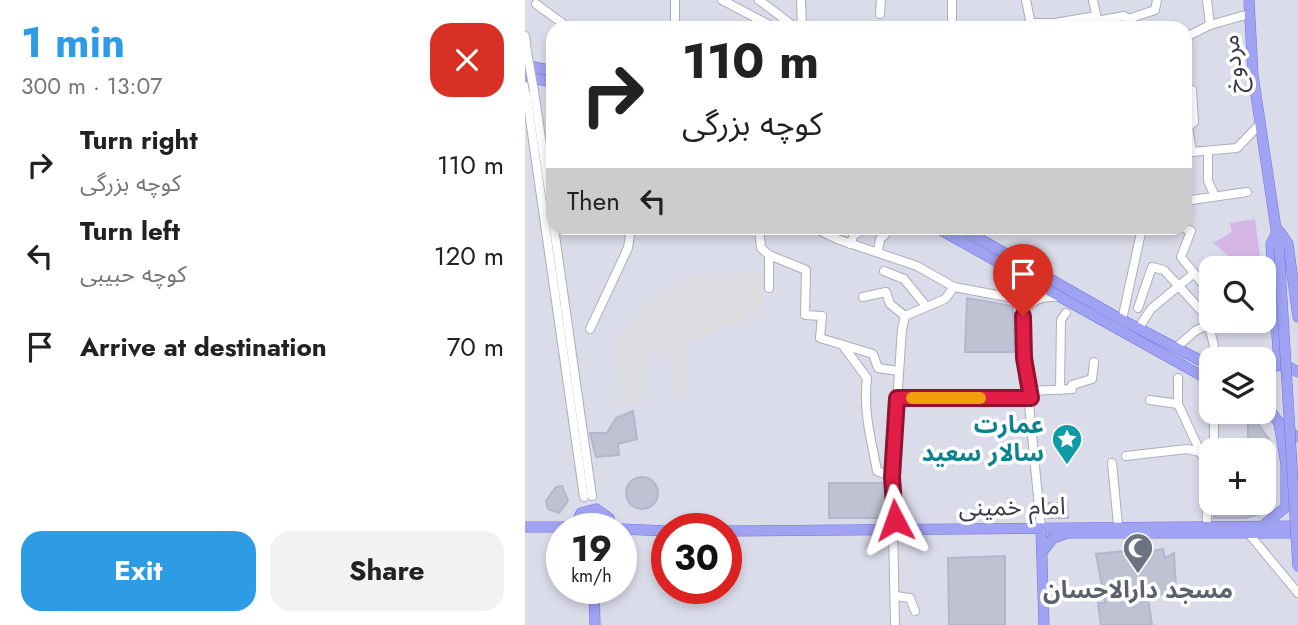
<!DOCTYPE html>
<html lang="en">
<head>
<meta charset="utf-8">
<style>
  body { margin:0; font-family:Jost,"Noto Sans Arabic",sans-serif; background:#f2f2f2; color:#222; height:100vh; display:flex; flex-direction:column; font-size:26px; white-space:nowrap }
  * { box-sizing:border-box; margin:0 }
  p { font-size:23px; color:#767676 }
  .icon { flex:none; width:38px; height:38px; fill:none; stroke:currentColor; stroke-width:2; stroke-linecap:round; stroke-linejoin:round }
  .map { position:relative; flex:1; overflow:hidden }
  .drawer { display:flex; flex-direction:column; background:#fff; width:525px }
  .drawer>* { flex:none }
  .hud { position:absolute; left:21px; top:21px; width:646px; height:214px; border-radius:21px; box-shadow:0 4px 10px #0003; background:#fff; color:#222; overflow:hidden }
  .controls { position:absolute; left:674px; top:256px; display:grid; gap:14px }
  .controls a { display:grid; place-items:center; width:77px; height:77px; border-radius:14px; background:#fff; box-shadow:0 4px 10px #0003; font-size:35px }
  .speed { position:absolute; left:21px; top:513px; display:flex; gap:14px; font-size:35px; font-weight:700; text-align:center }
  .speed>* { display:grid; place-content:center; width:91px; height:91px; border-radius:50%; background:#fff; box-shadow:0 4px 10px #0003; line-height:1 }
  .speed small { font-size:18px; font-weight:400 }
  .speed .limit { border:10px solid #d22; background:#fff; color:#111 }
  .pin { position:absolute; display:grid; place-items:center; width:60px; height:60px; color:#fff; margin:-72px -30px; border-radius:50% 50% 50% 0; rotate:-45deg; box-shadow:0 0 7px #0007 }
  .pin .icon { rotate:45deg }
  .me { position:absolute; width:77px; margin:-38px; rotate:356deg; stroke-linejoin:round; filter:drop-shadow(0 0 5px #0008) }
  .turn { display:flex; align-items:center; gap:24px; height:147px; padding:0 21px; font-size:32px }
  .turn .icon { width:91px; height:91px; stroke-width:2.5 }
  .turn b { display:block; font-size:49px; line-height:60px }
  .then { display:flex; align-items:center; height:66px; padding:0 21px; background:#0003; gap:14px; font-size:26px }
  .round { display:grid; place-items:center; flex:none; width:74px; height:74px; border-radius:21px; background:#f2f2f2 }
  .head { display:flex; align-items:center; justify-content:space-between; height:119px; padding:0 21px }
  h1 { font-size:42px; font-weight:700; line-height:52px; color:#2d9ce5 }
  .button { display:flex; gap:14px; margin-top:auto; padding:14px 21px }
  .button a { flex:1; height:80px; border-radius:21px; background:#2d9ce5; color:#fff; font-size:28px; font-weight:700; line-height:80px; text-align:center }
  .button a+a { background:#f2f2f2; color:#222 }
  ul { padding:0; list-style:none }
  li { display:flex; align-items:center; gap:21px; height:91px; padding:0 21px }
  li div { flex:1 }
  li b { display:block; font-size:26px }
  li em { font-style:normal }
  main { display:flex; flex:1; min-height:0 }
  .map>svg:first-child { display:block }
</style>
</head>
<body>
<main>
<section class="drawer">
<div class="head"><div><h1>1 min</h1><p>300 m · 13:07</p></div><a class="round" style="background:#d93025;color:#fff"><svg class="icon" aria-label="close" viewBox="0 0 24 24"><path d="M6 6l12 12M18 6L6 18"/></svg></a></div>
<ul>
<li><svg class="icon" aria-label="right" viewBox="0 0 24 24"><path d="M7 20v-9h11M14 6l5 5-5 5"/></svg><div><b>Turn right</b><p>کوچه بزرگی</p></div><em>110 m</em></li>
<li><svg class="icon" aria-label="left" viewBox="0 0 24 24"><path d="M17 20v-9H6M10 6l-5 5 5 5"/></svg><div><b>Turn left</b><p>کوچه حبیبی</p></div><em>120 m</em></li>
<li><svg class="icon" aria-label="arrive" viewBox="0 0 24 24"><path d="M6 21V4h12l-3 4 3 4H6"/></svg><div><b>Arrive at destination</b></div><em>70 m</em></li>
</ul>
<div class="button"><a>Exit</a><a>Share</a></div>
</section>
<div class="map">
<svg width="773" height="625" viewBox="0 0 773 625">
  <rect width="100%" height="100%" fill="#e8e9f2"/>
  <path fill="#dbdcea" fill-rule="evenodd" d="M0,0H773V625H0ZM28,28H660V228H28ZM686,268H738V320H686ZM686,359H738V411H686ZM686,450H738V502H686ZM37,528H96V588H37ZM142,528H201V588H142Z"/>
  <path fill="#d5b5e3" d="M730,219L735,256L712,263L688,243L707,232L705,223Z"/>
  <path fill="#dddde1" d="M239,273L236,313L163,343L161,397L150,400L144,352L120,354L118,403L95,405L89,345L113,310L164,276Z"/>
  <g fill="#bfc2d3" stroke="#b3b7cd" stroke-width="2">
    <path d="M442,298L488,306L489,352H440Z"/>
    <path d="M108,411L112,439L93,444L94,455L71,457L65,433H82L91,418Z"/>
    <path d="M723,421H731L748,445L750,501L742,512L721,518H689V502H738V450H723Z"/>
    <circle cx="117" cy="493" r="16"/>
    <rect x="304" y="483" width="57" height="35"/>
    <path d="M37,486L43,501L34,513L23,509L21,501L31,487Z"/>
    <path d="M520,503H542L543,518H523Z"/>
    <path d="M619,549V553L638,549L640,558L649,553L651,592L623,597L627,625H576L573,603H580L571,554Z"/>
    <path d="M480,556V625H424L423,558Z"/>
  </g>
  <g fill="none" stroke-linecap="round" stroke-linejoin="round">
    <g stroke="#acadbd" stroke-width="10">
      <g id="minor">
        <path d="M197,0L250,28"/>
        <path d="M234,0L271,28"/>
        <path d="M276,0L277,28"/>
        <path d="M501,0L506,25"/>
        <path d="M568,0L574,28"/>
        <path d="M682,0L685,25"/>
        <path d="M11,4L44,28"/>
        <path d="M355,14L356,0"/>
        <path d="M572,21L599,16L603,19L630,10L632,0"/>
        <path d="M505,23H530L571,16"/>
        <path d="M146,28L150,23V0"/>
        <path d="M427,28V0"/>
        <path d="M0,36L2,52"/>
        <path d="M660,56L663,36L685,25L724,14"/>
        <path d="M0,84L59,497"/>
        <path d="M9,91L28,218"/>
        <path d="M663,127L667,152L712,148L736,123"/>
        <path d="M663,127L669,122L667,90"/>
        <path d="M683,151V181L690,196"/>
        <path d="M660,201L722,192"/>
        <path d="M29,228L67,496"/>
        <path d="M234,228L236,248L244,255V288"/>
        <path d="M289,228L312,239L392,266L429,287L488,298L494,301L498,315"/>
        <path d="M659,228L666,231L656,257L686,294"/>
        <path d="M325,244L329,235L341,228"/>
        <path d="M353,251L355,239L360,235L361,228"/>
        <path d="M244,255L281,270L280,315L297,316L295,338L348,354L353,368L373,371"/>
        <path d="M359,271L379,279L401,306"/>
        <path d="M476,292L484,284L485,270"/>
        <path d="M476,294L503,280"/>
        <path d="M338,297L361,292L365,304L380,316"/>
        <path d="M613,308L627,267L639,270L682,317L689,346"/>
        <path d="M738,314L750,310"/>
        <path d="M597,320L617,228"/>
        <path d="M714,320H722"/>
        <path d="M65,329L103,248L106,228"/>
        <path d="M613,329L626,309L668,274"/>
        <path d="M319,347L342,378C338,412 346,438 352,471L367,477"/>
        <path d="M651,348L670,331L688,322"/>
        <path d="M653,378V404L681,464L682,526"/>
        <path d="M535,390L536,320L541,313"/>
        <path d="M505,391L547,389V385L567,379L569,362"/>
        <path d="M371,398L506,399"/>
        <path d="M625,400L653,404"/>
        <path d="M689,411V441"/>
        <path d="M601,456L662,449L679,453"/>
        <path d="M587,463L593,525"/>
        <path d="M516,529C514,498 493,322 501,309C509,297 522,296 534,297"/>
        <path d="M724,534L773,593"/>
        <path d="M371,596L385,598L390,611"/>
        <path d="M370,625L367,477L377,329L380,316L420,299L429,287"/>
      </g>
    </g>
    <g stroke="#7176d8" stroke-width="11">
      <g id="major">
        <path d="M724,0L728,75L754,249"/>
        <path d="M0,65L28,71"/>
        <path d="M0,77L28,82"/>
        <path d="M412,228L686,381"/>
        <path d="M436,228L597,320L686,366"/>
        <path d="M753,230L746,244L754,365"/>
        <path d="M755,232L763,244L773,317"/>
        <path d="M773,372L760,365L750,366C722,385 750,427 773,437"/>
        <path d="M740,524L761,507V464L754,424"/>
        <path d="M0,527H49"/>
        <path d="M49,528L56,513L71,509L84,518L87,528"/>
        <path d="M96,529L142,531"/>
        <path d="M516,529L519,625"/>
        <path d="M201,531L773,526"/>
        <path d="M517,552L528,538L543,533H773"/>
        <path d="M69,588L70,625"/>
      </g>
    </g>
    <use href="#minor" stroke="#fff" stroke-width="8"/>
    <use href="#major" stroke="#a0a3f4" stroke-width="10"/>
    <g stroke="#acadbd" stroke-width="10" stroke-linecap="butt">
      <path id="minor-bridge" d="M2,52L9,91"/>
    </g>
    <g stroke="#7176d8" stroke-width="11" stroke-linecap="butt">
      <path id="major-bridge" d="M754,249L773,567"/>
    </g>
    <use href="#minor-bridge" stroke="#fff" stroke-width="8"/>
    <use href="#major-bridge" stroke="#a0a3f4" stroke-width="10"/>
  </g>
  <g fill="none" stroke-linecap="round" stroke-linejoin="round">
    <g stroke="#92132f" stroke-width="18">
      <path id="route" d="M370,520L367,477L372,398H506L499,358L498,316"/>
    </g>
    <use href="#route" stroke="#e11d48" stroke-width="12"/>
    <path stroke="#f59e0b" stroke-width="12" d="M387,398H455"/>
  </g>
  <defs>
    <g id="sight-pin" transform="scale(1.575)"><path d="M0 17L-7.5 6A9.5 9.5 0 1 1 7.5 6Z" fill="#0f9aa8" stroke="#fff"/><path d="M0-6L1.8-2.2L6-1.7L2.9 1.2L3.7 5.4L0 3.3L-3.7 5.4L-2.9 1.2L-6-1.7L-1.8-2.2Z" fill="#fff"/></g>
    <g id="mosque-pin" transform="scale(1.575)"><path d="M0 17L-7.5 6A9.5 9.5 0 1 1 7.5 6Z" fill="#6b7280" stroke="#fff"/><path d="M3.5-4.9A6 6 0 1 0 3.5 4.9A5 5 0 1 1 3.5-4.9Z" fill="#fff"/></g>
  </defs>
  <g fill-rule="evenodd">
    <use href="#sight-pin" x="542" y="439"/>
    <use href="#mosque-pin" x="613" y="548"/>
  </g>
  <g text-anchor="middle" stroke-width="7" stroke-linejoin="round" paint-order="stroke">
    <g font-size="24" fill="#383a45" stroke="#fff">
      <text transform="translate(708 64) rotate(-96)" y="8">مردوخ</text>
      <text transform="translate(487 507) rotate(-1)" y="8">امام خمینی</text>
    </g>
    <g font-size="24" font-weight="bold" fill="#0d838f" stroke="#fff" text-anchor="end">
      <text x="519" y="433">عمارت<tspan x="519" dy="28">سالار سعید</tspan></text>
    </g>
    <g font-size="24" font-weight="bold" fill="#5b616d" stroke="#fff">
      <text x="613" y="598">مسجد دارالاحسان</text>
    </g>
  </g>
</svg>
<div class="controls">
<a><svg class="icon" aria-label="search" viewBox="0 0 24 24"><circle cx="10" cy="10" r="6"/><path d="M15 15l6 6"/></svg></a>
<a><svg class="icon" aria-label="layers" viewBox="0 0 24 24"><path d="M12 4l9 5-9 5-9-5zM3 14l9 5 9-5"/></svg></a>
<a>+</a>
</div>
<div class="speed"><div>19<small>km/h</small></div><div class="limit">30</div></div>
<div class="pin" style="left:498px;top:316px;background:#d93025"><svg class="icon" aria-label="arrive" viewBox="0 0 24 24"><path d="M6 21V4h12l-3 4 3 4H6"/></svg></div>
<svg class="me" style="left:370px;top:520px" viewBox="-20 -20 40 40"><path d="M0-17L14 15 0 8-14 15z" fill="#e11d48" stroke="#fff" stroke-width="4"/></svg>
<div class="hud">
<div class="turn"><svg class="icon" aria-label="right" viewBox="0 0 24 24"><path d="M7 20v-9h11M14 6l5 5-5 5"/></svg><div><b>110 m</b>کوچه بزرگی</div></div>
<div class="then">Then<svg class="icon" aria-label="left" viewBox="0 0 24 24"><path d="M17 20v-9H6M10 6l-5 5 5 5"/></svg></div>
</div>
</div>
</main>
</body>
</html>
